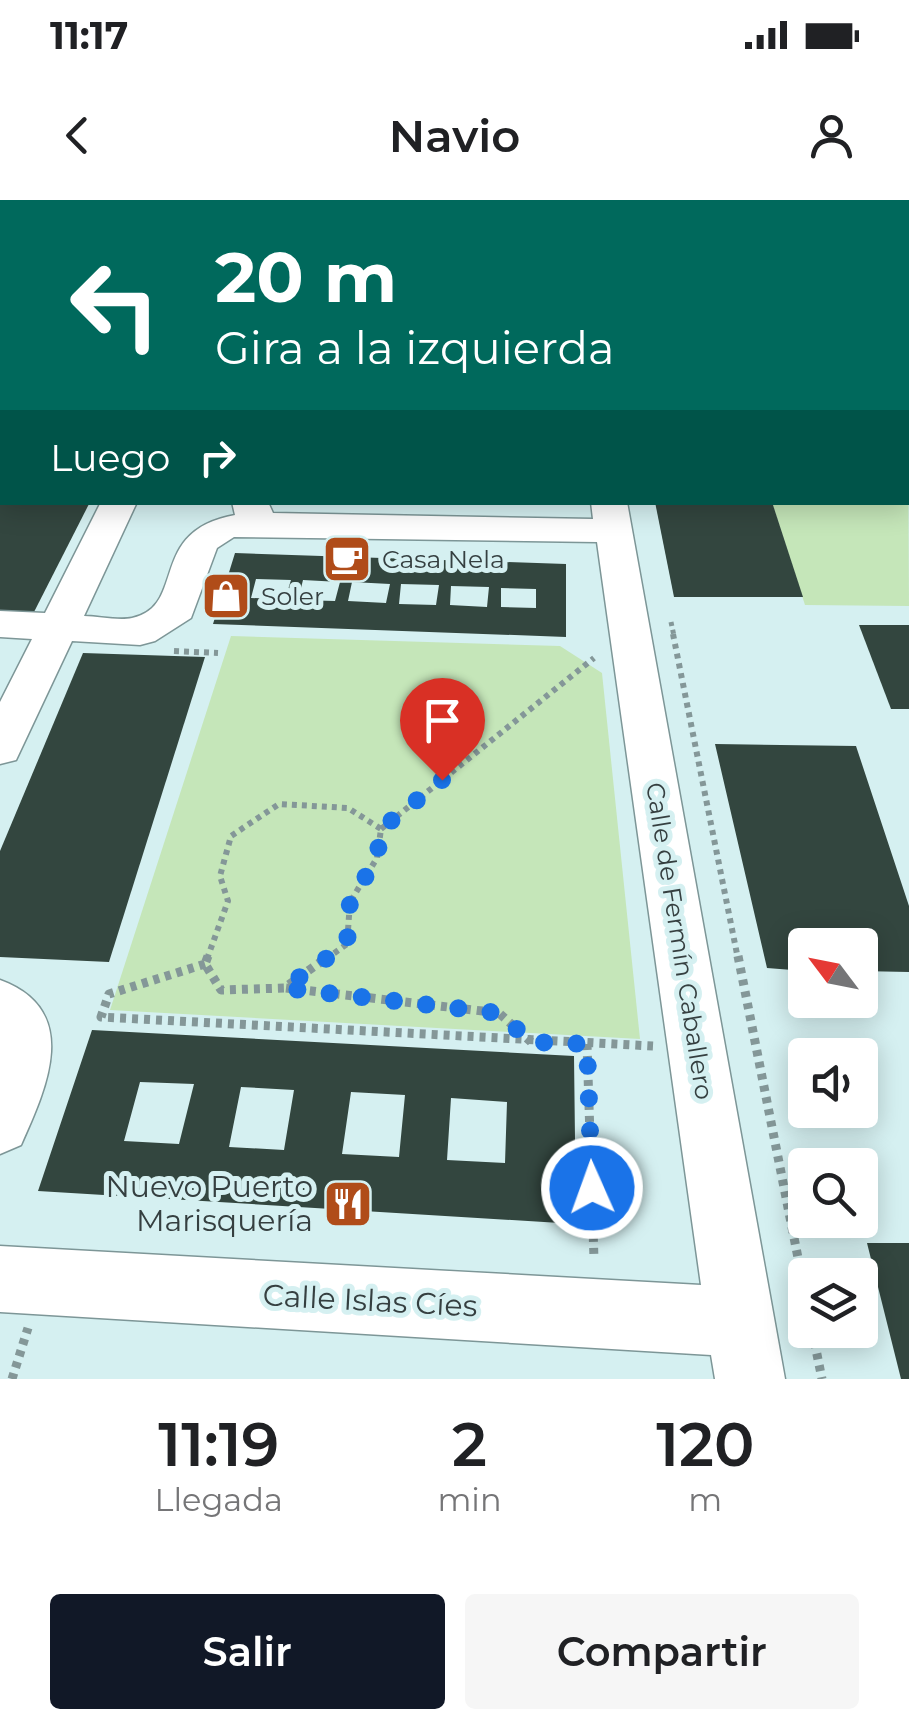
<!DOCTYPE html>
<html lang="es">
<head>
<meta charset="utf-8">
<style>
  body { margin:0; font-family:Montserrat,sans-serif; background:#f6f6f6; color:#202124; height:100vh; display:flex; flex-direction:column; font-size:38px; white-space:nowrap }
  * { box-sizing:border-box; margin:0 }
  p { font-size:32px; color:#757577 }
  .icon { flex:none; width:55px; height:55px; fill:none; stroke:currentColor; stroke-width:2; stroke-linecap:round; stroke-linejoin:round }
  .map { position:relative; height:1179px; overflow:hidden }
  .side { display:flex; flex-direction:column; background:#fff; flex:1 }
  .side>* { flex:none }
  .top-card { position:absolute; left:0px; top:0px; width:910px; height:305px; box-shadow:0 5px 25px #0003; background:#00695c; color:#fff; overflow:hidden }
  .needle { width:65px; rotate:302deg }
  .fabs { position:absolute; left:788px; top:728px; display:grid; gap:20px }
  .fabs a { display:grid; place-items:center; width:90px; height:90px; border-radius:10px; background:#fff; box-shadow:0 5px 25px #0003; font-size:50px }
  .pin { position:absolute; display:grid; place-items:center; width:85px; height:85px; color:#fff; margin:-102px -42px; border-radius:50% 50% 50% 0; rotate:-45deg; box-shadow:0 0 10px #0007 }
  .pin .icon { rotate:45deg }
  .me { position:absolute; width:110px; margin:-55px; rotate:358deg; stroke-linejoin:round; filter:drop-shadow(0 0 8px #0008) }
  .turn { display:flex; align-items:center; gap:35px; height:210px; padding:0 50px; font-size:45px }
  .turn .icon { width:130px; height:130px; stroke-width:2.5 }
  .turn b { display:block; font-size:70px; line-height:85px }
  .then { display:flex; align-items:center; height:95px; padding:0 50px; background:#0003; gap:20px; font-size:38px }
  .eta { display:flex; justify-content:space-evenly; align-items:center; height:170px; text-align:center }
  .eta b { font-size:60px; font-weight:600; line-height:70px }
  .button { display:flex; gap:20px; margin-top:auto; padding:20px 50px }
  .button a { flex:1; height:115px; border-radius:10px; background:#111827; color:#fff; font-size:40px; font-weight:600; line-height:115px; text-align:center }
  .button a+a { background:#f6f6f6; color:#202124 }
  .status { display:flex; justify-content:space-between; align-items:center; height:70px; padding:0 50px; background:#fff; direction:ltr }
  .status svg { height:28px; fill:currentColor }
  header { display:flex; justify-content:space-between; align-items:center; height:130px; padding:0 50px; background:#fff; font-size:45px; font-weight:600 }
  .map>svg:first-child { display:block }
</style>
</head>
<body>
<div class="status"><b>11:17</b><svg viewBox="0 0 49 12"><path d="M0 12V9h3v3zM5 12V6h3v6zM10 12V3h3v9zM15 12V0h3v12zM26 1h20v11H26zM47 4h2v5h-2z"/></svg></div>
<header><svg class="icon" aria-label="back" viewBox="0 0 24 24"><path d="M15 5l-7 7 7 7"/></svg>Navio<svg class="icon" aria-label="person" viewBox="0 0 24 24"><circle cx="12" cy="8" r="4"/><path d="M4 21q1-7 8-7t8 7"/></svg></header>
<div class="map">
<svg width="909" height="1179" viewBox="0 0 909 1179">
  <rect width="100%" height="100%" fill="#d5f0f1"/>
  <g fill="#c5e6b9">
    <path d="M908,207L909,406L805,405L772,303L908,302Z"/>
    <path d="M231,436L560,446L602,473L640,839L110,810Z"/>
  </g>
  <g fill="#33463f" fill-rule="evenodd">
    <path d="M0,302H90L33,414L0,413Z"/>
    <path d="M655,302H772L803,397H674Z"/>
    <path d="M235,353L566,364V437L213,424ZM256,379L291,380L285,399L251,398ZM303,380L340,382L335,401L298,400ZM352,382L390,384L386,403L348,401ZM401,384L439,385L436,405L399,404ZM451,386L489,387L487,407L450,405ZM501,388L536,389V408L501,407Z"/>
    <path d="M859,425H909V509H891Z"/>
    <path d="M83,453L205,457L109,762L0,757V651Z"/>
    <path d="M715,544L856,546L909,706V772L860,771V745H805V771L767,768Z"/>
    <path d="M92,830L574,856L576,1024L38,991ZM140,882L194,884L179,944L124,941ZM241,887L294,890L284,950L229,947ZM351,892L405,895L399,957L342,954ZM451,898L507,902L505,963L447,960Z"/>
    <path d="M867,1043H909V1179H901Z"/>
  </g>
  <g fill="none" stroke-linecap="round" stroke-linejoin="round">
    <g stroke="#7d9697" stroke-width="3">
      <g id="minor">
        <path d="M191,0H332L333,2H193Z"/>
        <path d="M367,0H419L420,2H366Z"/>
        <path d="M554,0H583L584,2H556Z"/>
        <path d="M876,0H900L901,2H877Z"/>
        <path d="M908,35H909V54L908,53Z"/>
        <rect x="908" y="171" width="1" height="18"/>
        <path d="M2,186V209L0,210V187Z"/>
        <path d="M101,302H137L84,416C98,416 118,421 132,418C188,406 146,331 235,315L232,302H268L273,313L593,319L591,302H627L785,1179H715L711,1155L0,1112V1046L701,1085L597,342L234,337L217,348L191,418L155,441L140,445L72,441L16,560L0,564V502L32,439L0,437V411L45,413Z"/>
        <path d="M0,780C82,810 47,887 21,945L0,954Z"/>
      </g>
    </g>
    <path stroke="#849798" stroke-width="5" stroke-dasharray="4 4" stroke-linecap="butt" d="M671,422L674,436"/>
    <g stroke="#849798" stroke-width="6" stroke-dasharray="5 5" stroke-linecap="butt">
      <path d="M673,434L738,759"/>
      <path d="M174,451L218,453"/>
      <path d="M381,629L594,458"/>
      <path d="M207,759L228,701L220,676L231,636L279,604L348,608L381,629"/>
      <path d="M326,759L347,744L350,702L377,658L381,629"/>
    </g>
    <g stroke="#849798" stroke-width="9" stroke-dasharray="6 6" stroke-linecap="butt">
      <path d="M208,756L205,764L221,790L284,788L329,756"/>
      <path d="M738,756L805,1093"/>
      <path d="M205,764L109,794L101,817L653,846"/>
      <path d="M286,788L499,813L531,842"/>
      <path d="M587,844L594,1059"/>
      <path d="M812,1130L822,1179"/>
      <path d="M12,1179L28,1128"/>
    </g>
    <use href="#minor" fill="#fff" fill-rule="evenodd"/>
  </g>
  <g fill="none" stroke-linecap="round" stroke-linejoin="round">
    <path stroke="#1a73e8" stroke-width="18" stroke-dasharray="0 32.4" d="M442,580L381,629L377,658L350,702L347,744L284,788L499,813L531,842L587,844L592,988"/>
  </g>
  <defs>
    <g id="cafe-square" transform="scale(2.5)"><rect x="-9" y="-9" width="18" height="18" rx="4" fill="#b04c19" stroke="#d5f0f1"/><path d="M-5.5-4.5H6V0H3Q3 3.5 0 3.5H-2.5Q-5.5 3.5-5.5 0ZM3-3.2v2h1.7v-2ZM-6 4.5H4V6H-6Z" fill="#fff"/></g>
    <g id="shop-square" transform="scale(2.5)"><rect x="-9" y="-9" width="18" height="18" rx="4" fill="#b04c19" stroke="#d5f0f1"/><path d="M-5-2.5h2.3a2.7 3.5 0 0 1 5.4 0H5L5.5 6h-11ZM-1.5-2.5h3a1.5 2.3 0 0 0-3 0Z" fill="#fff"/></g>
    <g id="restaurant-square" transform="scale(2.5)"><rect x="-9" y="-9" width="18" height="18" rx="4" fill="#b04c19" stroke="#d5f0f1"/><path d="M-5-6h1v4h1v-4h1v4h1v-4h1v5L-1.5 .5V6h-2V.5L-5-1ZM5-6V6H3V1.5H1.5Q1.5-4 5-6Z" fill="#fff"/></g>
  </defs>
  <g fill-rule="evenodd">
    <use href="#cafe-square" x="347" y="359"/>
    <use href="#shop-square" x="226" y="396"/>
    <use href="#restaurant-square" x="348" y="1004"/>
  </g>
  <g text-anchor="middle" stroke-width="10" stroke-linejoin="round" paint-order="stroke">
    <g font-size="25" fill="#353f40" stroke="#d5f0f1" text-anchor="start">
      <text x="382" y="368">Casa Nela</text>
      <text x="261" y="405">Soler</text>
    </g>
    <g font-size="25" fill="#353f40" stroke="#d5f0f1">
      <text transform="translate(680 741) rotate(81)" y="9">Calle de Fermín Caballero</text>
    </g>
    <g font-size="30" fill="#353f40" stroke="#d5f0f1" text-anchor="end">
      <text x="313" y="997">Nuevo Puerto<tspan x="313" dy="34">Marisquería</tspan></text>
    </g>
    <g font-size="30" fill="#353f40" stroke="#d5f0f1">
      <text transform="translate(370 1101) rotate(3)" y="10">Calle Islas Cíes</text>
    </g>
  </g>
</svg>
<div class="fabs">
<a><svg class="needle" viewBox="-14 -14 28 28"><path d="M0-13l5 13h-10z" fill="#e53935"/><path d="M0 13l5-13h-10z" fill="#757577"/></svg></a>
<a><svg class="icon" aria-label="sound" viewBox="0 0 24 24"><path d="M4 9h4l5-4v14l-5-4H4zM17 9q2 3 0 6"/></svg></a>
<a><svg class="icon" aria-label="search" viewBox="0 0 24 24"><circle cx="10" cy="10" r="6"/><path d="M15 15l6 6"/></svg></a>
<a><svg class="icon" aria-label="layers" viewBox="0 0 24 24"><path d="M12 4l9 5-9 5-9-5zM3 14l9 5 9-5"/></svg></a>
</div>
<div class="pin" style="left:442px;top:580px;background:#d93025"><svg class="icon" aria-label="arrive" viewBox="0 0 24 24"><path d="M6 21V4h12l-3 4 3 4H6"/></svg></div>
<svg class="me" style="left:592px;top:988px" viewBox="-20 -20 40 40"><circle r="17" fill="#1a73e8" stroke="#fff" stroke-width="3"/><path d="M0-11L8 9 0 5-8 9z" fill="#fff"/></svg>
<div class="top-card">
<div class="turn"><svg class="icon" aria-label="left" viewBox="0 0 24 24"><path d="M17 20v-9H6M10 6l-5 5 5 5"/></svg><div><b>20 m</b>Gira a la izquierda</div></div>
<div class="then">Luego<svg class="icon" aria-label="right" viewBox="0 0 24 24"><path d="M7 20v-9h11M14 6l5 5-5 5"/></svg></div>
</div>
</div>
<section class="side">
<div class="eta">
<div><b>11:19</b><p>Llegada</p></div>
<div><b>2</b><p>min</p></div>
<div><b>120</b><p>m</p></div>
</div>
<div class="button"><a>Salir</a><a>Compartir</a></div>
</section>
</body>
</html>
